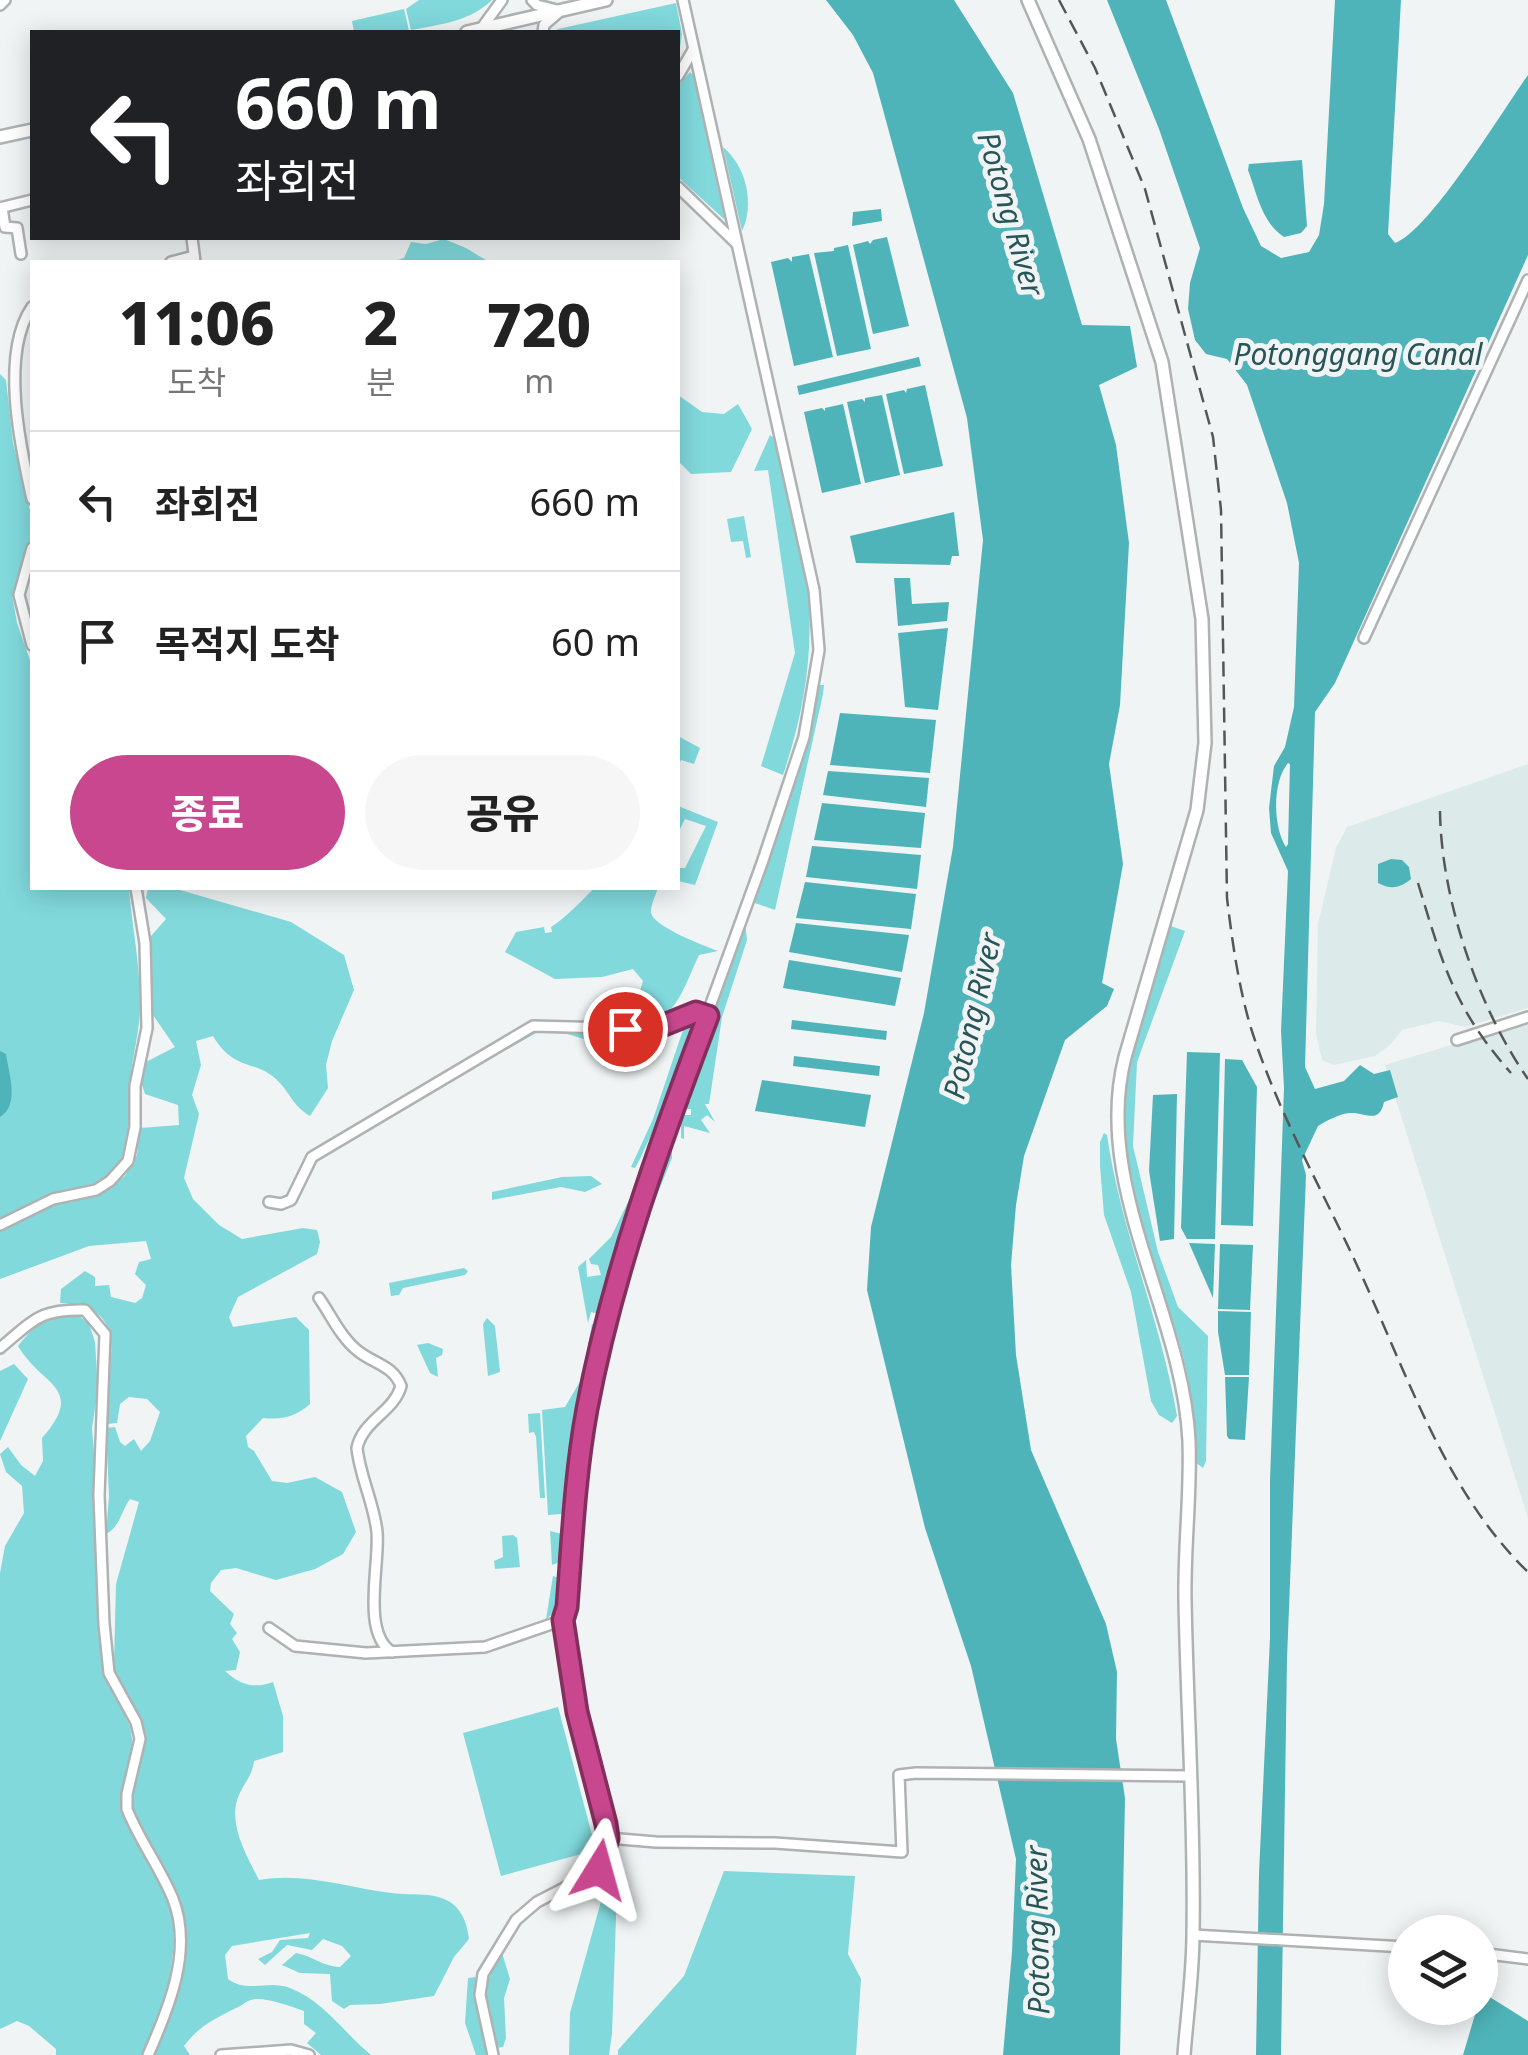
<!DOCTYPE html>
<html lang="ko">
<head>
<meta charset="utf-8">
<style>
  body { margin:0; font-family:"Noto Sans","Noto Sans KR",sans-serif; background:#f6f6f6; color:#222; height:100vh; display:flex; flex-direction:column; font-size:38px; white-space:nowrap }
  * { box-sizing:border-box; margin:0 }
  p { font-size:32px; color:#767676 }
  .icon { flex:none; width:55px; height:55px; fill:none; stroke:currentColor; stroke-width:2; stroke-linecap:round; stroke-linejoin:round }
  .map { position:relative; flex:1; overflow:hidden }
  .sheet { position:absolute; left:30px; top:260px; width:650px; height:630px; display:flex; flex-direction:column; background:#fff; border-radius:0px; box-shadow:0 5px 25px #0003 }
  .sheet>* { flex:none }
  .top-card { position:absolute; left:30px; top:30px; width:650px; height:210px; border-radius:0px; box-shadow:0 5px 25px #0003; background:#202124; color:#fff; overflow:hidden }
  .tools { position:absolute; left:1388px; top:1915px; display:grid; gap:20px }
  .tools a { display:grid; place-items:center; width:110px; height:110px; border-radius:50%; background:#fff; box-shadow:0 5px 25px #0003; font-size:50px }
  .pin { position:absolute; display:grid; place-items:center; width:85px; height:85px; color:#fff; margin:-42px; border:5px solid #fff; border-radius:50%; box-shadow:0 2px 10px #0007 }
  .me { position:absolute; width:110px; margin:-55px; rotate:8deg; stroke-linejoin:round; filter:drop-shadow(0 0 8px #0008) }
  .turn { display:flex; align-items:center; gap:35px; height:210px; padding:0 40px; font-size:45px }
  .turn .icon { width:130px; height:130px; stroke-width:2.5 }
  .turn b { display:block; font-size:70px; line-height:85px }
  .eta { display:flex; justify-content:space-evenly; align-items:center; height:170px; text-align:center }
  .eta b { font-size:60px; font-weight:800; line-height:70px }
  .primary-button { display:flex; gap:20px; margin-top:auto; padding:20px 40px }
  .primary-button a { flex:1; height:115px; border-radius:60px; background:#c9478e; color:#fff; font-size:40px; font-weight:800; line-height:115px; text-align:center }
  .primary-button a+a { background:#f6f6f6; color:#222 }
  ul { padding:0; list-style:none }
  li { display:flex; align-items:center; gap:30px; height:140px; padding:0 40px; border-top:2px solid #e0e0e0 }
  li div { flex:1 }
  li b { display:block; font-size:38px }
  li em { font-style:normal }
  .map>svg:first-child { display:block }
</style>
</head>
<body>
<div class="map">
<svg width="1528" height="2055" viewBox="0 0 1528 2055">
  <rect width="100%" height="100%" fill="#f0f4f4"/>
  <g fill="#dceaea">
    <path d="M1528,764V1008L1465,1027L1439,1021L1402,1030L1391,1044L1375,1056L1334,1065L1322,1060L1316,1034L1318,924L1336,848L1347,827Z"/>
    <path d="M1528,1022V1518L1385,1065Z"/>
  </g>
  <g fill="#81d9dc">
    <path d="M419,0H492C469,22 441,24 411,30L406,9Z"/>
    <path d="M676,3L682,34L678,61V32H555L558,29Z"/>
    <path d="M404,9L409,31L354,32L352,21Z"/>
    <path d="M690,72L693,75L725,220L678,177V85Z"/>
    <path d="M723,147C746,166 755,204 742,231Z"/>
    <path d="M444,239L466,248L489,262H392L404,258L411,242L426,244Z"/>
    <path d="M0,374L6,380L13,443L32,518L30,547L12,595L17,623L32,666V888H129C132,928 141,968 140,1009C139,1038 130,1065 129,1093C128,1123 133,1157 106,1178C90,1190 73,1188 56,1194C36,1201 18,1211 0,1220Z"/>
    <path d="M678,395L702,412L724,414L738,404L752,429L731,472L691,474L678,461Z"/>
    <path d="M770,435L775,439C786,489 803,541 808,591C814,656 803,715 783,775L761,766L795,653L768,470L754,471Z"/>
    <path d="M744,516L751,557L746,558L743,541L731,542L727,519Z"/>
    <path d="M819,685H824L823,694L775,910L752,902L795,777Z"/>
    <path d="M678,736L700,748L694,764L681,760L678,767Z"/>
    <path d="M678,806L718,822L695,885L678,881V868H685L706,826L685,819L678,833Z"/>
    <path d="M148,888H173L291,922L344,955L354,990L332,1041L326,1065L328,1088L310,1116C292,1105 291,1094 278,1081C256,1059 234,1072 213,1036L196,1041L201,1065L192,1095L199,1114L184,1178L193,1199L219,1225L242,1239L303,1228L317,1230L320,1242L317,1254L238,1297L229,1317L233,1327L296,1317L309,1330L310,1404C295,1417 282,1420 263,1418L246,1436L248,1447L254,1451L272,1481L287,1483L315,1477L342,1492L356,1532L343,1554L315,1569L276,1580L236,1568L221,1570L211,1583L210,1591L234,1614L230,1624L237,1633L232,1639L240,1652L236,1670L225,1671C240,1685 254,1689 273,1682L283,1716V1752L254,1761C252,1774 248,1778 242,1789C224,1819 246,1854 259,1880C304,1872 348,1888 392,1893C412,1896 436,1891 453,1904C464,1914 467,1925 469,1939L454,1957L434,1996L380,2004L350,2005L344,2009L332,2001L330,1974L300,1973L282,1965L296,1953C313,1956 321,1966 340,1967L351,1956L342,1946L323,1939L312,1950L287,1945L265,1965L258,1959L272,1952L280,1940L308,1938L310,1933L232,1946L225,1955L228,1979C248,1994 268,1979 290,1988C324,2001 344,2033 371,2055H321L307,2043L316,2033L304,2024V2011C289,2006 272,1999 257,1999C247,1999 244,2005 236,2008C214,2019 199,2026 184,2046L190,2055H152L172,2010L185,1938L176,1898L132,1812L137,1717L115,1674L114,1662L116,1584L139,1502L130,1499C121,1511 120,1527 106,1534L109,1496L106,1428L115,1427L120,1442L125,1446L134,1439L141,1451L150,1441L160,1412L147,1399L129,1397L120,1404L117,1423L107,1424C100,1374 141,1307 60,1303L61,1289L85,1271L95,1277V1286L109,1285L111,1297L135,1303L142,1298L146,1285L135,1274L139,1262L151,1259L146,1241L89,1246L0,1279V1230L55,1203L82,1199L116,1183L125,1176L137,1155L140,1128L179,1125L178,1105L145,1094L141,1082L146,1062L175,1047L153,1015L151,936L166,919L146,898Z"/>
    <path d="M594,888H658C656,894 650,907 651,913C654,927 705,946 718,951L699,955C683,988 675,1028 630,1025L628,1013L621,1015L608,1009L638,998L643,981L633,969L602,977L555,979L505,952L516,932L544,927L545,933L552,932L551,927C563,920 584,899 594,888Z"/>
    <path d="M745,922L747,940L722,1017L709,1104H705L715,1122L707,1115L701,1120L710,1133L684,1126V1139L681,1138V1115H691V1109H681L685,1099L691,1100L692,1074Z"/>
    <path d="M1168,925L1185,931L1137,1062L1133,1146L1158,1252L1178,1307L1208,1336L1206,1461L1203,1468L1195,1462C1195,1421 1191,1381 1179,1341C1160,1278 1127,1207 1122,1141C1117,1067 1148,995 1168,925Z"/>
    <path d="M689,1024L692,1030L675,1083L640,1159L635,1168L631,1167L653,1119L684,1027Z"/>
    <path d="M536,1028L635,1032L648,1038L638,1055L567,1034L538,1032L493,1057Z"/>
    <path d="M1104,1133L1107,1135C1121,1232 1161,1320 1177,1416L1172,1423L1159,1415L1151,1401L1131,1292L1104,1215L1100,1166V1142Z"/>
    <path d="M667,1146L672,1147V1158L649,1215L643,1213Z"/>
    <path d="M647,1163L615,1265L582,1404L570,1506L561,1514L548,1515L542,1410L565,1407L582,1378L592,1324H597L599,1314L591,1312L588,1323L578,1267L586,1260L587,1277L601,1275L598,1265L591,1264L589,1259L611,1237Z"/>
    <path d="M591,1176L602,1184L585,1192L561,1187L492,1200V1192L562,1177Z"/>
    <path d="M464,1268L468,1271L465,1275L403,1288L399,1295L391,1296L389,1283Z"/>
    <path d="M77,1314L89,1324L95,1342L98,1389L92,1428L96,1479V1581L104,1673L130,1726L133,1745L122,1796L123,1809L129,1829L170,1904L173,1923L174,1943L168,1992L143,2055H56V2049L29,2026L17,2021L0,2029V1573L5,1546L24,1513L22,1486L6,1472L0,1454L8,1447L21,1465L35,1476L43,1461L42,1438C87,1387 41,1386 18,1346C35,1324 49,1316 77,1314Z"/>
    <path d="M487,1318L495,1326L500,1372L488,1376L483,1324Z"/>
    <path d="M428,1343L443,1349L442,1355L436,1358L438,1377L430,1373L417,1345Z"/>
    <path d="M14,1364L28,1379L0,1441V1371Z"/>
    <path d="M540,1413L545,1498H540L536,1437L534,1432L529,1433L528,1414Z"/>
    <path d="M550,1531L566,1535L565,1560L552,1565Z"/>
    <path d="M502,1536L513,1535L517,1538L520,1567L495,1569L494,1561L503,1557Z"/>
    <path d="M553,1576L563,1579L561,1608L546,1619Z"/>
    <path d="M558,1707L596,1850L501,1876L463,1733Z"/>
    <path d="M724,1871L855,1876L848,1954L861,1979L856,2055H618V2050L684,1976Z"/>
    <path d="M605,1887L617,1888L612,2034L609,2055H569L570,2013Z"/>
    <path d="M502,1953L510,1979L504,1998L506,2038L503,2047L496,2048C487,2014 479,1983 502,1953Z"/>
    <path d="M475,1977L476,2008L487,2055H476L465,2023L468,1978Z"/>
  </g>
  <g fill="#4fb4b9" fill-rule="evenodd">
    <path d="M826,0H954L1013,93L1082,325L1130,326L1137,367L1099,385L1116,445L1129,543L1120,705L1109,764L1123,864L1102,983L1114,989L1107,1006L1065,1040L1024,1156L1016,1205L1011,1265L1016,1355L1031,1450L1106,1624L1117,1672L1116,1739L1125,1798L1120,2055H1003L1012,1952L1016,1859L971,1666L925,1528L867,1290L871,1227L924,1013L953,847L983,540L967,418L873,73L853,35Z"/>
    <path d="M1107,0H1166L1243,208L1261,246L1281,258L1309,252L1319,235L1324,204L1335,0H1401L1388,234L1395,243C1428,233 1504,109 1528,75V255L1335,683L1315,712L1305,1067L1315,1089L1344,1081L1360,1065L1374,1074L1390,1070L1398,1097L1384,1102C1379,1125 1366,1112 1350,1113C1339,1114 1328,1120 1318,1126L1302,1160L1306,1175L1287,1659L1281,2055H1256L1259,1873L1270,1638V1480L1284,1088L1281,1031L1288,871L1271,833L1269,808L1274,766L1285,747L1294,707L1299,563L1287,503L1247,385L1227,359L1206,354L1195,340L1188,309L1190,283L1200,248L1159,129ZM1288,763L1290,764L1288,844L1286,847C1273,827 1272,782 1288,763Z"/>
    <path d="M1302,160L1307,226L1301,233L1284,237C1262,223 1257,194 1248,170L1249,164Z"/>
    <path d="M881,209L882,221L852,226L853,212Z"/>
    <path d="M887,237L909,326L873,334L853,245L868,241L870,244L873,240Z"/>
    <path d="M848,245L871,349L837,356L814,253L834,251V248Z"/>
    <path d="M809,254L833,357L794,366L771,262L788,258L792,262V257Z"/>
    <path d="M919,357L921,366L799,395L797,386Z"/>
    <path d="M925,385L943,466L904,474L886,394L904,390L906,393L907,389Z"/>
    <path d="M882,395L900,475L865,483L847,402L862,399L865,402V398Z"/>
    <path d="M843,404L861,484L822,493L804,412L822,408L825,411V408Z"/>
    <path d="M954,512L959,556H952L950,565L856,563L850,536Z"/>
    <path d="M894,578H910L912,604L949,602L947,621L898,626Z"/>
    <path d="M948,628L938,710L905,707L898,633Z"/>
    <path d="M840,713L936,720L930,773L830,765Z"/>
    <path d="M828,771L929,778L926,807L823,795Z"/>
    <path d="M822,803L925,813L921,848L814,840Z"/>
    <path d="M812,846L921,855L917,889L806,877Z"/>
    <path d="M1391,859L1402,860L1409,867L1411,879C1400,888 1391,890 1378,883V864Z"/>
    <path d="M805,882L916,894L911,929L796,918Z"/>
    <path d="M796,923L909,935L902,972L789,952Z"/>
    <path d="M789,960L901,978L895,1006L783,988Z"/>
    <path d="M792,1020L887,1031L886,1040L791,1029Z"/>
    <path d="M0,1051L6,1054C9,1075 20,1105 0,1117Z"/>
    <path d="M1187,1052L1220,1053L1215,1239H1187L1181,1228Z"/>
    <path d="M794,1056L880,1066L879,1076L793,1066Z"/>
    <path d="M1225,1059L1242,1060L1257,1087L1253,1226L1221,1225Z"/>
    <path d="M762,1080L871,1095L865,1127L755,1111Z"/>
    <path d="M1177,1094L1174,1239L1160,1241L1149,1171L1153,1095Z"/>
    <path d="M1189,1243L1215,1244L1213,1298Z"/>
    <path d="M1220,1244L1253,1245L1250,1310L1218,1309Z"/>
    <path d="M1218,1311L1251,1312L1249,1375H1225L1218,1332Z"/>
    <path d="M1225,1377H1249L1245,1440L1229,1439L1227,1436Z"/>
    <path d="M1485,1994L1528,2021V2055H1463L1477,2008H1480V1995Z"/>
  </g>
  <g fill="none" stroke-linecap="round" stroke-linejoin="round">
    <g stroke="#aeb2b2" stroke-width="14">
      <g id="minor">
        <path d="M532,0L537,5L557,10"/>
        <path d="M0,5L5,0"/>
        <path d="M491,32L481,29L502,0"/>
        <path d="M543,32L544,25L559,12"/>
        <path d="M678,76L693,50"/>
        <path d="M678,187L736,243"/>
        <path d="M0,208L32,200"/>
        <path d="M2,208L5,227L17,228L21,254"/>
        <path d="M192,238L195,262"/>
        <path d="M171,262L194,256"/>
        <path d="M32,307C0,353 20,446 32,499"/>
        <path d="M32,548L19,595L32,645"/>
        <path d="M1364,638L1528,280"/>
        <path d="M1457,1040L1528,1017"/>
        <path d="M269,1202L281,1204L291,1200L312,1157L533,1026L648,1029L696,1012L708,1016"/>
        <path d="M0,1225L53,1199L96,1190L110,1181L128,1161L135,1127V1086L147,1028L145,943L136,888"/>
        <path d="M319,1298C331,1315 341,1338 358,1351C374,1364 393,1365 401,1386C394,1412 363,1420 357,1448C360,1477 374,1503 377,1532C380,1564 361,1633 392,1652"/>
        <path d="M0,1348C34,1320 39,1309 85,1310L105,1334L99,1495L104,1624L109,1673L136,1722L140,1739L127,1794V1809C139,1840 160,1867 173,1899C193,1950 169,2008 148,2055"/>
        <path d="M269,1628L295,1646L366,1653L485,1647L563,1620"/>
        <path d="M608,1838L577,1712L564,1638L563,1620L567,1607L583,1429L624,1262L671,1114L762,863L804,737L819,650L814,590L683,0"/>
        <path d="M1193,1935L1405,1947"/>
        <path d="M1480,1953L1528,1959"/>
        <path d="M221,2055L291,2050L309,2055"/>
        <path d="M493,2055L480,1995L483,1974L516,1920L537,1902L599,1870L608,1838L656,1842L775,1843L902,1852L899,1775L916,1773L1189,1776"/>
      </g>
    </g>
    <g stroke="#aeb2b2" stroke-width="16">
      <g id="major">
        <path d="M1028,0L1089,139L1162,362L1202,619L1205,743L1197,810L1125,1057C1092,1186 1183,1312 1189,1441C1191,1494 1184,1547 1185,1600C1187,1711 1195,1823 1193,1934C1193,1974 1187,2015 1184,2055"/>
        <path d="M467,32L606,0"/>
        <path d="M0,137L32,130"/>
      </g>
    </g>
    <use href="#minor" stroke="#fff" stroke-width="9"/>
    <use href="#major" stroke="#fff" stroke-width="11"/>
    <g stroke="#555757" stroke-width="2.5" stroke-dasharray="15 8" stroke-linecap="butt">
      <path d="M1059,0L1095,68L1145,189L1213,437L1221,510L1227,898C1232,940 1238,983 1250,1025C1275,1106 1319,1184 1355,1261C1404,1365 1443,1490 1528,1572"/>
      <path d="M1440,811C1441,898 1478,1008 1528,1079"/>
      <path d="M1418,883C1442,962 1454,1009 1511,1073"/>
    </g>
  </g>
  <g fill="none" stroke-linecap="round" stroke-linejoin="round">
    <g stroke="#832e5c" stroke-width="25">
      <path id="route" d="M599,1870L608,1838L606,1824L577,1712L563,1620L567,1607C572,1542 575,1474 587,1409C612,1275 660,1143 708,1016L696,1012L664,1025L625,1029"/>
    </g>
    <use href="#route" stroke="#c9478e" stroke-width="18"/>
  </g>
  <g text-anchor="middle" stroke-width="10" stroke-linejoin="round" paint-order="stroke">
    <g font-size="30" font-style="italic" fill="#285557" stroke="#f0f4f4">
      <text transform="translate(1010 214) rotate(74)" y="10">Potong River</text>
      <text x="1358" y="365">Potonggang Canal</text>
      <text transform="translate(973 1016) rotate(-77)" y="10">Potong River</text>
      <text transform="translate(1038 1930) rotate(-91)" y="10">Potong River</text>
    </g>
  </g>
</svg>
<div class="tools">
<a><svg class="icon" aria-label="layers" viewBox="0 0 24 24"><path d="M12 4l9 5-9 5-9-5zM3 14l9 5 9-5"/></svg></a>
</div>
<div class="pin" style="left:625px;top:1029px;background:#d93025"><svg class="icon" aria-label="arrive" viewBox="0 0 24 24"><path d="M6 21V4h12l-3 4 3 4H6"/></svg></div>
<svg class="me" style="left:599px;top:1870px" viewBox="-20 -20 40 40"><path d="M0-17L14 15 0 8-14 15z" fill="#c9478e" stroke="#fff" stroke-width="4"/></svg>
<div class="top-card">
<div class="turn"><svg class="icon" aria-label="left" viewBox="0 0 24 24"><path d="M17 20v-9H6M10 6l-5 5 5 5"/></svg><div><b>660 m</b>좌회전</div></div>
</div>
<section class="sheet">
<div class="eta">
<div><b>11:06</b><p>도착</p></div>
<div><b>2</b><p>분</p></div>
<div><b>720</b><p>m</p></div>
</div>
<ul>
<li><svg class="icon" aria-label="left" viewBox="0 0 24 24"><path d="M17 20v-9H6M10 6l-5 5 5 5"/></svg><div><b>좌회전</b></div><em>660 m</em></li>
<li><svg class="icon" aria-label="arrive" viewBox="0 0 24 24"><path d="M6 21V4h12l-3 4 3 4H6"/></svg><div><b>목적지 도착</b></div><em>60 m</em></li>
</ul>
<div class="primary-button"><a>종료</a><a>공유</a></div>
</section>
</div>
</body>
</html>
